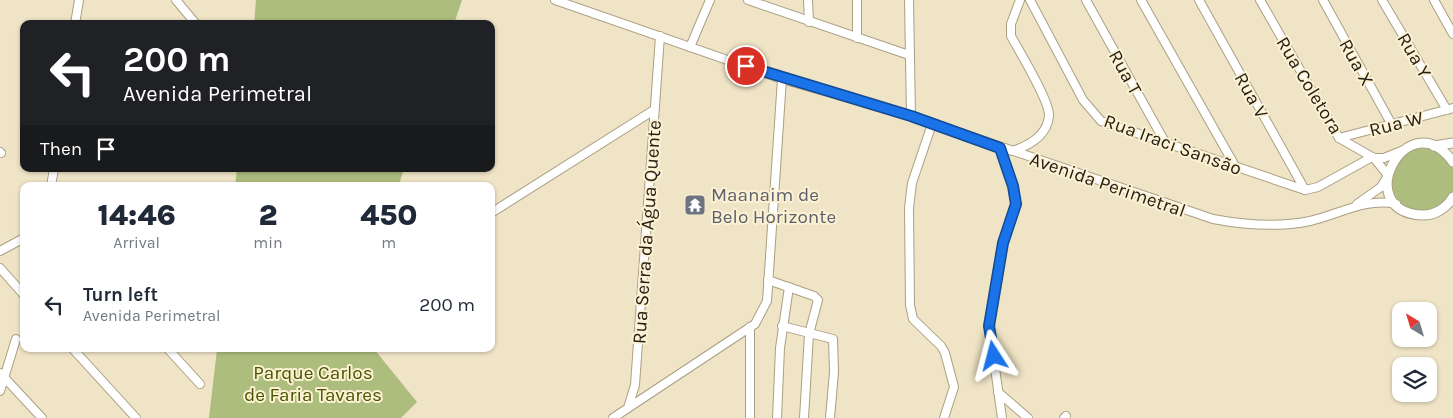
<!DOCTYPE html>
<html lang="en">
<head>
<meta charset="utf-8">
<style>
  body { margin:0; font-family:Karla,sans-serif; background:#f2f2f3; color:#1f2937; height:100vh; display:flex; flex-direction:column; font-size:19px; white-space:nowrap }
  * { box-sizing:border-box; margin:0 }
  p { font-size:16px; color:#747a83 }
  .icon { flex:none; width:28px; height:28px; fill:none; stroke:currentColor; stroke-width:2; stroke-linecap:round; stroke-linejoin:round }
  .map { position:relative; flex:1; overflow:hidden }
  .side { position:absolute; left:20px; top:182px; width:475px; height:170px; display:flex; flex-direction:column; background:#fff; border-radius:10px; box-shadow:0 1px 4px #0004 }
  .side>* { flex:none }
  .hud { position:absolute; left:20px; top:20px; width:475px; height:152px; border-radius:10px; box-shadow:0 1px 4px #0004; background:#202124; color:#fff; overflow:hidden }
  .needle { width:32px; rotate:322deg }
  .fabs { position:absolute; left:1392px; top:302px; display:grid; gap:10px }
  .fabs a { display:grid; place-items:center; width:45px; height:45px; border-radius:10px; background:#fff; box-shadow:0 1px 4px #0004; font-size:25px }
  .pin { position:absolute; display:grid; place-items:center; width:42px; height:42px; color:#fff; margin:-21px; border:2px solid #fff; border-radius:50%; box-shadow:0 1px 5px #0007 }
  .me { position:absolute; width:55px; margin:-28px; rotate:351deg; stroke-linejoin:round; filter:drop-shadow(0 0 4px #0008) }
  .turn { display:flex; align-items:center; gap:18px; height:105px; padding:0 20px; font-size:22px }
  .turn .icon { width:65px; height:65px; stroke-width:2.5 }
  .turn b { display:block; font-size:35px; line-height:42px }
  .then { display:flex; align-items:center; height:48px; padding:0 20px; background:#0003; gap:10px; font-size:19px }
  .eta { display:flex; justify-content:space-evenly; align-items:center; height:85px; text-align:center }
  .eta b { font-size:30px; font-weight:800; line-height:35px }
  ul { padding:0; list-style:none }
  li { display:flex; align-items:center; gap:15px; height:75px; padding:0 20px }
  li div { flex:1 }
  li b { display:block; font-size:19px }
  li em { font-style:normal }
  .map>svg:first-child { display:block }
</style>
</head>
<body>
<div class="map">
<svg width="1453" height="418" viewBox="0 0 1453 418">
  <rect width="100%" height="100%" fill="#f0e4c6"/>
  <g fill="#acbd7d">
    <path d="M256,0H462L454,24H254Z"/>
    <circle cx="1423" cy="180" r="32"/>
    <path d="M237,169H404L400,181L404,186H235Z"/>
    <path d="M217,349H374L417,402L401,418H209Z"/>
  </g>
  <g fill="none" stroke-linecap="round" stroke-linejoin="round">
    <g stroke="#ab9f84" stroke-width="10">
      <g id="minor">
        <path d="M176,0L196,24"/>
        <path d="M555,0L782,79L911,116L1213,219C1245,225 1277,228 1310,221C1338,215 1366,197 1396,204"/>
        <path d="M748,0L909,55"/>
        <path d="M808,0L809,22"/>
        <path d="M857,0V38"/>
        <path d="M909,0L911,116"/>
        <path d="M1030,0L1083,100L1101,121L1305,190L1318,187L1372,157"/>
        <path d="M1086,0L1166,144"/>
        <path d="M1141,0L1235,166"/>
        <path d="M1199,0L1305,190"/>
        <path d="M1260,0L1339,138L1374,158L1387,174"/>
        <path d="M1323,0L1392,125"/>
        <path d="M1382,0L1447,110"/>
        <path d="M1434,0L1453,34"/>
        <path d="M75,24L79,0"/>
        <path d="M690,47L710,0"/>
        <path d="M932,124L912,183L909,208L910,305L913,319L941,346L945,353L954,387L944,418"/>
        <path d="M1339,138L1453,108"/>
        <path d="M1000,148L1013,186L1016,204L1003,243L989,326L1002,418"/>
        <path d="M1012,151C1028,146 1047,136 1049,116C1050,101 1019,51 1011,36V24L1020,0"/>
        <path d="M0,152L1,153"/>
        <path d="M1374,158H1384L1404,150"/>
        <path d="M51,186L54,169"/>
        <path d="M1357,204L1381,187L1387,177"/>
        <path d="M491,213L654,110"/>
        <path d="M0,251L24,238"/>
        <path d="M0,268L24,295"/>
        <path d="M768,280L814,296L818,300L809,334L804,418"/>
        <path d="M782,326L833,339L834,372L830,418"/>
        <path d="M750,327V418"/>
        <path d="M73,349L136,418"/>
        <path d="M168,349L200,384"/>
        <path d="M0,373L42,418"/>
        <path d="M0,391L16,339"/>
        <path d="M998,392L1028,418"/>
        <path d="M628,408L755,324L767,301L782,79"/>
        <path d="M613,418L628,408L635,385L660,36"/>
        <path d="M777,418L780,348L789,287"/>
        <path d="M1064,418L1066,416"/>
      </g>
    </g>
    <g stroke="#ab9f84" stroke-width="11">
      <g id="tertiary">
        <path d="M1434,146L1453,143"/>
        <path d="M1453,162C1408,100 1349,210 1421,215C1434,216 1447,208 1453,197"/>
      </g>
    </g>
    <use href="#minor" stroke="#fff" stroke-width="8"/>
    <use href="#tertiary" stroke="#fff" stroke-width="9"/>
  </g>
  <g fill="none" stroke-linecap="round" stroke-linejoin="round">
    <g stroke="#114b97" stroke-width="12">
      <path id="route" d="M746,66L911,116L1000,148L1013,186L1016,204L1003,243L989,326L994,356"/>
    </g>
    <use href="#route" stroke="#1a73e8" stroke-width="9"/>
  </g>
  <defs>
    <g id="temple-square" transform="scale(1.125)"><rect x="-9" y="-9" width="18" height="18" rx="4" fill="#6b7280" stroke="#fdf1d3"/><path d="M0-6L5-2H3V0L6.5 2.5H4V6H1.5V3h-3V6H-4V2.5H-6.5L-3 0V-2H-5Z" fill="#fff"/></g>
  </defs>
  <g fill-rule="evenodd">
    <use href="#temple-square" x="695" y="205"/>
  </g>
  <g text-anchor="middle" stroke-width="4" stroke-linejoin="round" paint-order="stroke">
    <g font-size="19" fill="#242015" stroke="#fdf1d3">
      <text transform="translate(1415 55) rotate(60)" y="7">Rua Y</text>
      <text transform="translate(1357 62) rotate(61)" y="7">Rua X</text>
      <text transform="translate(1126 72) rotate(61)" y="7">Rua T</text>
      <text transform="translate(1310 85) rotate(59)" y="7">Rua Coletora</text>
      <text transform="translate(1252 95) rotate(61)" y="7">Rua V</text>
      <text transform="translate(1396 123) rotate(-14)" y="7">Rua W</text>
      <text transform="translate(1173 144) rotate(20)" y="7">Rua Iraci Sansão</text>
      <text transform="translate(1108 184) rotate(19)" y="7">Avenida Perimetral</text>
      <text transform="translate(646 232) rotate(-86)" y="7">Rua Serra da Água Quente</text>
    </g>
    <g font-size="19" fill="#5b616d" stroke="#fdf1d3" text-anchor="start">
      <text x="711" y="201">Maanaim de<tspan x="711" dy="22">Belo Horizonte</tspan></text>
    </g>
    <g font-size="19" fill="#475500" stroke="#fdf1d3">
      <text x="313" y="379">Parque Carlos<tspan x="313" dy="22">de Faria Tavares</tspan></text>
    </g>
  </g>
</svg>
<div class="fabs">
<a><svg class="needle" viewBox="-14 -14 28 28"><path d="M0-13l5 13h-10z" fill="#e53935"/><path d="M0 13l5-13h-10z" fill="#747a83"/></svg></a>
<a><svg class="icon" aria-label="layers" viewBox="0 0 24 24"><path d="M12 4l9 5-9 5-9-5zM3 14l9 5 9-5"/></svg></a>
</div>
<div class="pin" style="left:746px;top:66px;background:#d93025"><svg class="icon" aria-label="arrive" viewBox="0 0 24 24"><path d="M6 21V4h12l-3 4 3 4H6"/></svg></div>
<svg class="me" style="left:994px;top:356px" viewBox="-20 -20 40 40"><path d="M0-17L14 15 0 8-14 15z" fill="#1a73e8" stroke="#fff" stroke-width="4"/></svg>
<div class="hud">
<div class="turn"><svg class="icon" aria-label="left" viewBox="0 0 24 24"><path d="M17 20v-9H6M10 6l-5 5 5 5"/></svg><div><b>200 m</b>Avenida Perimetral</div></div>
<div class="then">Then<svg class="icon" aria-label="arrive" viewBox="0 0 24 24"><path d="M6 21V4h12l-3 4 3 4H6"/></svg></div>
</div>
<section class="side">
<div class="eta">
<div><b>14:46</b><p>Arrival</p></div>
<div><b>2</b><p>min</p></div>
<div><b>450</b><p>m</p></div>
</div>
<ul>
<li><svg class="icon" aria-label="left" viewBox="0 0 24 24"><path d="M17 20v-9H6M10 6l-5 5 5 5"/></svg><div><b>Turn left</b><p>Avenida Perimetral</p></div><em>200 m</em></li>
</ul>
</section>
</div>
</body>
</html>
